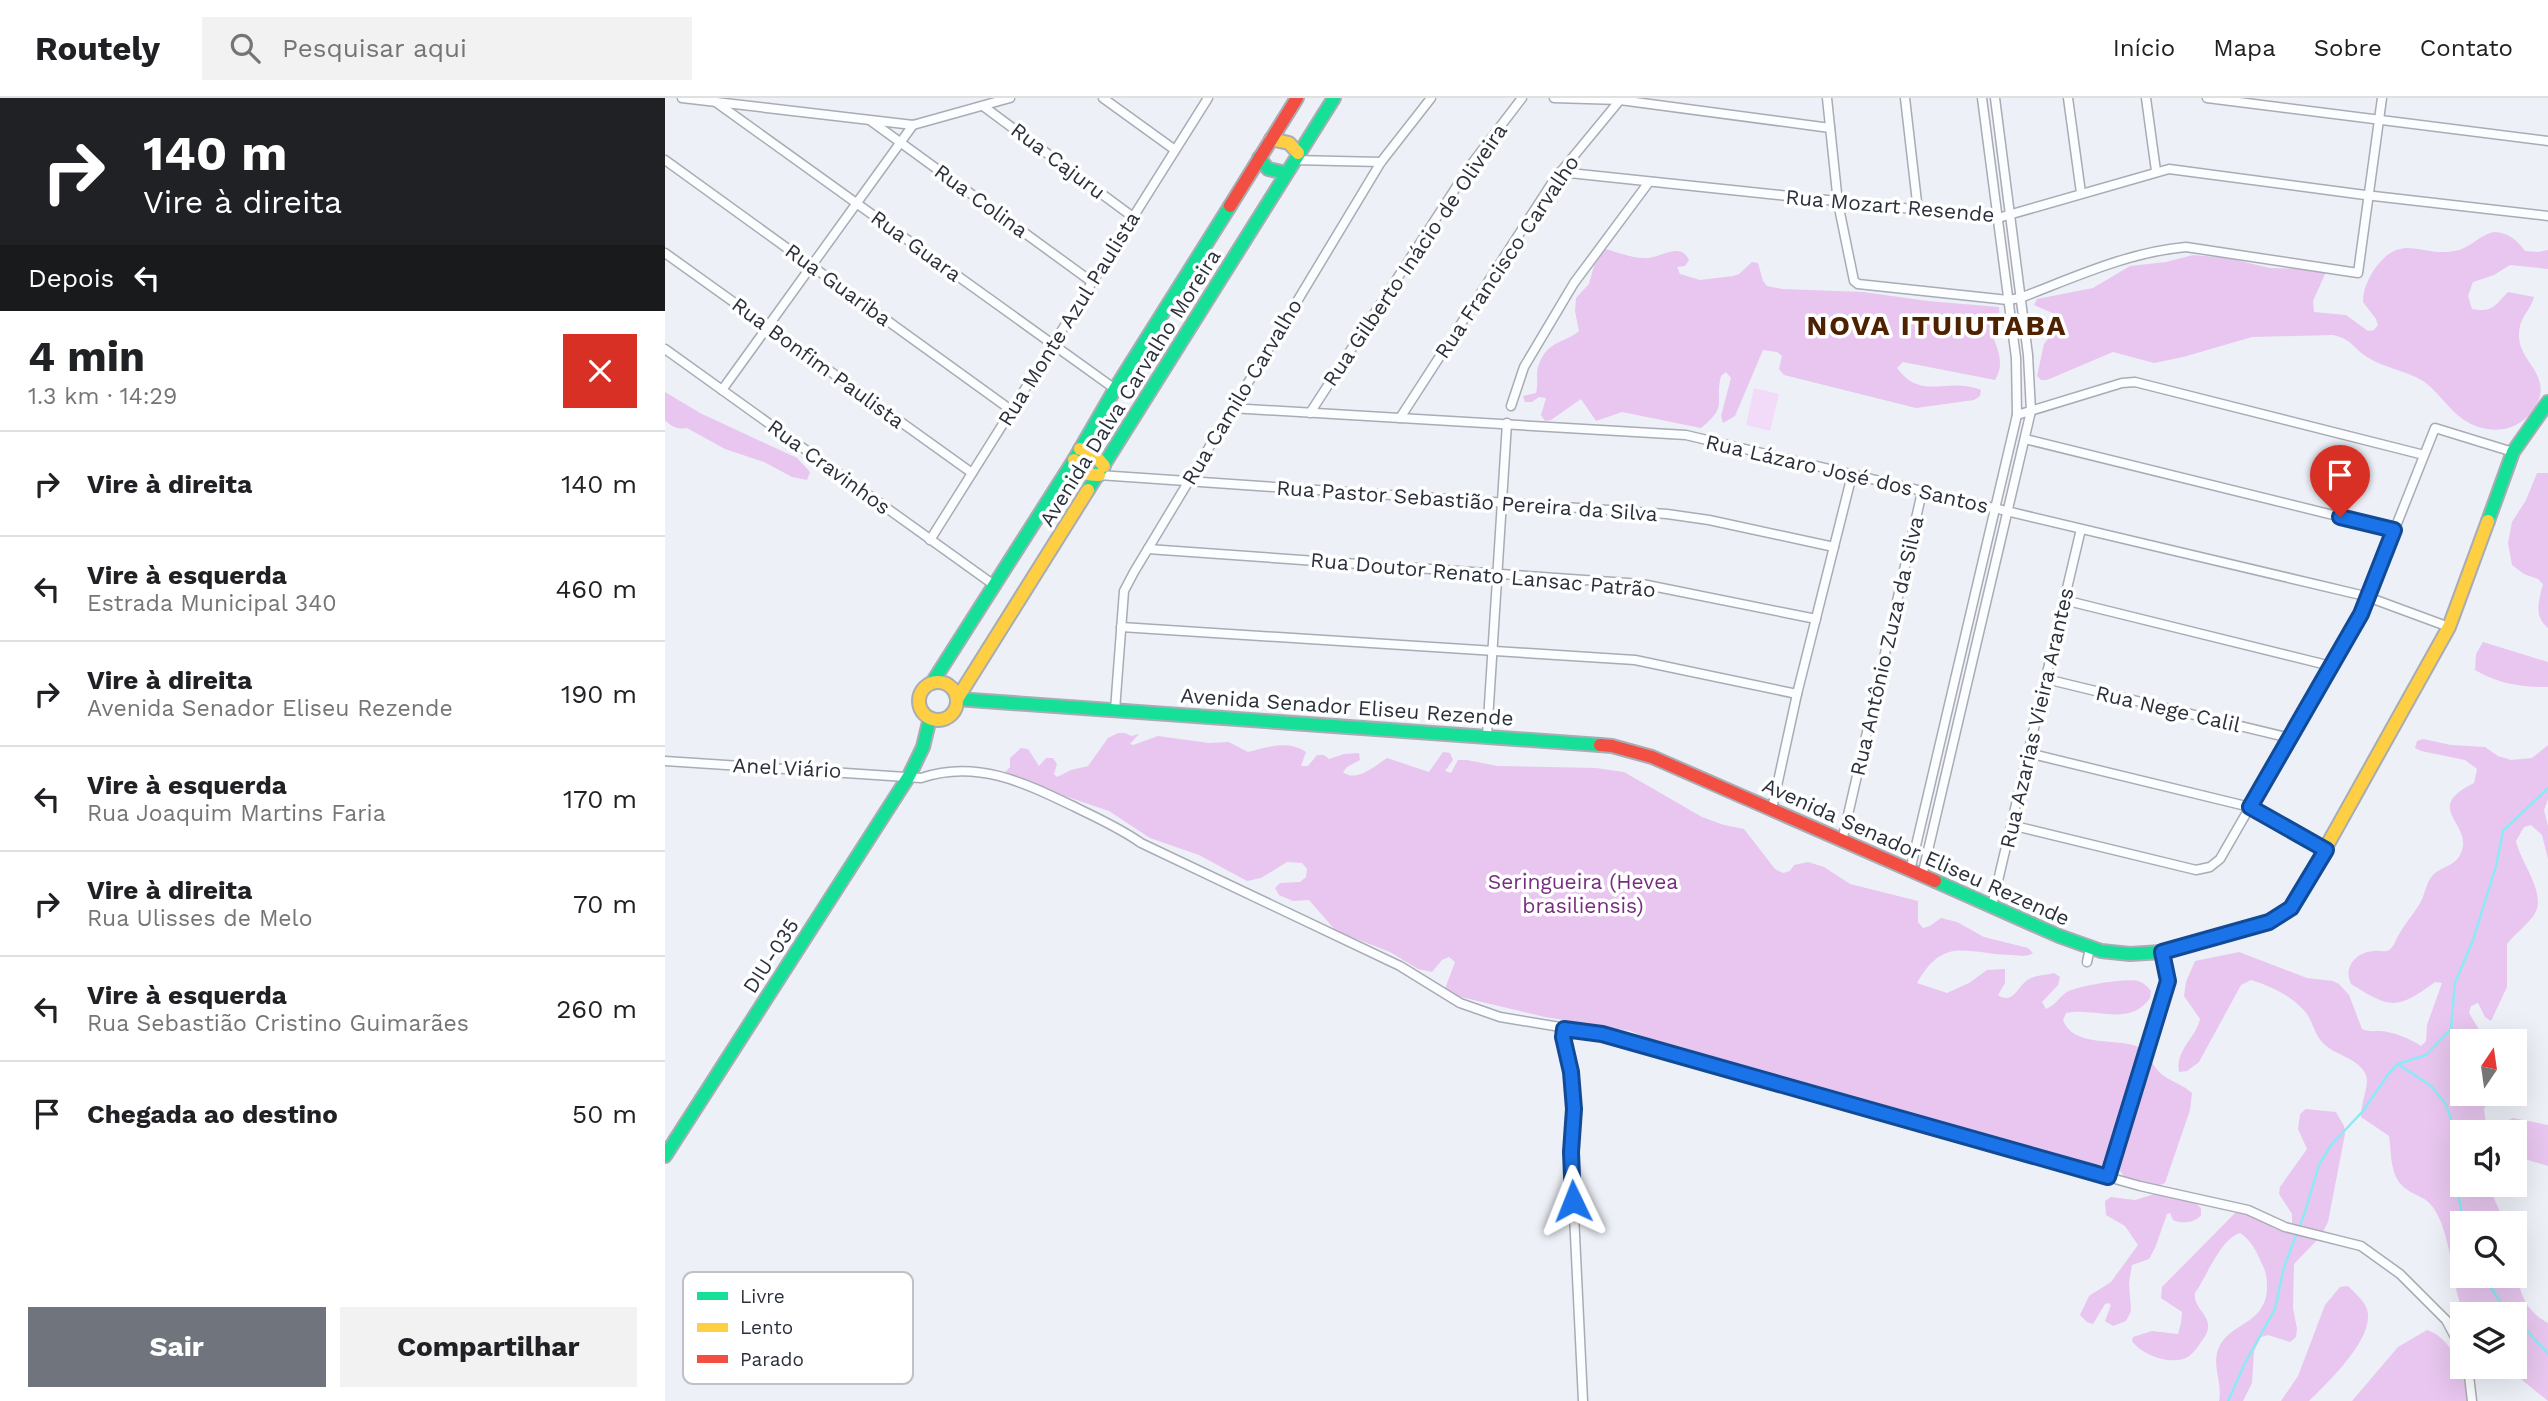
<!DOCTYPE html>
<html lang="pt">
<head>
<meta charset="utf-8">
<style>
  body { margin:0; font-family:"Work Sans",sans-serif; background:#f2f2f2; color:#202124; height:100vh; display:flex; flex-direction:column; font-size:26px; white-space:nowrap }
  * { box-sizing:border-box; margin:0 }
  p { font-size:23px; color:#757577 }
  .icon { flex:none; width:38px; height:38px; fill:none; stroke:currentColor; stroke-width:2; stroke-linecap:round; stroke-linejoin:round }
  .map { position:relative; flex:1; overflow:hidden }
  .sheet { display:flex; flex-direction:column; background:#fff; width:665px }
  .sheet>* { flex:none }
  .guide { background:#202124; color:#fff; overflow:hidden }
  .needle { width:46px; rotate:13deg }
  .buttons { position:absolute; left:1785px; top:931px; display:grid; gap:14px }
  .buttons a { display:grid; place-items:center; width:77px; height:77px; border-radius:0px; background:#fff; box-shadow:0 7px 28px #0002; font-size:35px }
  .pin { position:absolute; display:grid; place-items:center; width:60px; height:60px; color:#fff; margin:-72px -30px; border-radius:50% 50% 50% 0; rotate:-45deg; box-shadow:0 0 7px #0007 }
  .pin .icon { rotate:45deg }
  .me { position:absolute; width:77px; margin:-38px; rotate:358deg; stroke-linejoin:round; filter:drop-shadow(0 0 5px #0008) }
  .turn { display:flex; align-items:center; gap:24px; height:147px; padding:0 28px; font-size:32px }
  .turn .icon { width:91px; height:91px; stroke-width:2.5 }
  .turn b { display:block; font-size:49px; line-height:60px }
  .then { display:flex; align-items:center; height:66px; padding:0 28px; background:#0003; gap:14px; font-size:26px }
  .round { display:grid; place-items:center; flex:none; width:74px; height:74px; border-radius:0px; background:#f2f2f2 }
  .summary { display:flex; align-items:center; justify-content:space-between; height:119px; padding:0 28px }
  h1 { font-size:42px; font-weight:700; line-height:52px }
  .primary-button { display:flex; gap:14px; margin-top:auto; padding:14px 28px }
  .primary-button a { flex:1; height:80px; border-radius:0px; background:#6f747d; color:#fff; font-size:28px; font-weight:700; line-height:80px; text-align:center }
  .primary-button a+a { background:#f2f2f2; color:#202124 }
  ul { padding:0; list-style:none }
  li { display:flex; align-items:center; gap:21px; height:105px; padding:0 28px; border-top:2px solid #e0e0e0 }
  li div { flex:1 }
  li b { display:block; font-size:26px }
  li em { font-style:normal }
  header { display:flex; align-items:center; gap:42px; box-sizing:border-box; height:98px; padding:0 35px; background:#fff; border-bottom:2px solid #e0e0e0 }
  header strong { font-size:33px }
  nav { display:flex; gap:38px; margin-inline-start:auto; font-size:24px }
  .search { width:490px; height:63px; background:#f2f2f2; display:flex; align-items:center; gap:18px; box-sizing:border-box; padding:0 24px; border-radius:0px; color:#757577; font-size:26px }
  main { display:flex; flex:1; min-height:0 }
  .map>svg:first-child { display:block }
</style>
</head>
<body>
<header>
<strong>Routely</strong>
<div class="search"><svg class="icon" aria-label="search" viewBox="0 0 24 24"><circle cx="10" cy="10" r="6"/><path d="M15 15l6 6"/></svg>Pesquisar aqui</div>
<nav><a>Início</a><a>Mapa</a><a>Sobre</a><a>Contato</a></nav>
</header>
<main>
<section class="sheet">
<div class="guide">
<div class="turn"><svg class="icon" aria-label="right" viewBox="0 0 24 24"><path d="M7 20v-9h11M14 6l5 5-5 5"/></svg><div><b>140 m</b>Vire à direita</div></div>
<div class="then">Depois<svg class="icon" aria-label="left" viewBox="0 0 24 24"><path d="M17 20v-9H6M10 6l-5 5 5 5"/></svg></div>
</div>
<div class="summary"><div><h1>4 min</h1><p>1.3 km · 14:29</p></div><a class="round" style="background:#d93025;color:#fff"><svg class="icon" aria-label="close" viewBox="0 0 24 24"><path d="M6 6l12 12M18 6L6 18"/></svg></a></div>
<ul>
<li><svg class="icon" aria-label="right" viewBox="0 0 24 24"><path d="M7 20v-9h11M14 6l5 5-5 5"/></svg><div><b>Vire à direita</b></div><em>140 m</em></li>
<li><svg class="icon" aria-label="left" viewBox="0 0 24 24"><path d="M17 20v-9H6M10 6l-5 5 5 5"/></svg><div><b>Vire à esquerda</b><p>Estrada Municipal 340</p></div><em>460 m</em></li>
<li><svg class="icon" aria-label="right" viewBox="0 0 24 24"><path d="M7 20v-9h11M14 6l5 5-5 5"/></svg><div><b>Vire à direita</b><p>Avenida Senador Eliseu Rezende</p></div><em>190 m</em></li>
<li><svg class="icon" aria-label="left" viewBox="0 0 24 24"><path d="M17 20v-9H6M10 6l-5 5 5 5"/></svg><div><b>Vire à esquerda</b><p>Rua Joaquim Martins Faria</p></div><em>170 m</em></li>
<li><svg class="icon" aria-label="right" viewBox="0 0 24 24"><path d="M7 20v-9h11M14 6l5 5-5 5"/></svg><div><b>Vire à direita</b><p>Rua Ulisses de Melo</p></div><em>70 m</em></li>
<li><svg class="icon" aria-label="left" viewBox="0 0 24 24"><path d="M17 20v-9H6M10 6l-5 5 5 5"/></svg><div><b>Vire à esquerda</b><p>Rua Sebastião Cristino Guimarães</p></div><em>260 m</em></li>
<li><svg class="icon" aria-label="arrive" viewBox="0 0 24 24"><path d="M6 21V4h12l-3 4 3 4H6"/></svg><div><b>Chegada ao destino</b></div><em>50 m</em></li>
</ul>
<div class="primary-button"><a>Sair</a><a>Compartilhar</a></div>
</section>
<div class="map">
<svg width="1883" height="1303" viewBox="0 0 1883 1303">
  <rect width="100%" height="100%" fill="#edf0f7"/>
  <path fill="#f2dbf9" d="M1089,290L1114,296L1105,333L1081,327Z"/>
  <g fill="#e8c6ef">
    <path d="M1829,134C1844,135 1851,141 1860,153L1873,154L1883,152V171L1845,167L1829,177L1808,184L1803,198L1807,211C1828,215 1830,207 1843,194L1869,199C1865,214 1854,218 1854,238C1854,262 1883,275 1874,301C1861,333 1827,340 1799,322C1785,313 1775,296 1761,285C1741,271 1713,270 1694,253C1685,244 1681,240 1668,237L1587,239L1518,259L1489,265L1448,254L1382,282H1376L1372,278L1379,246L1391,230L1394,218L1369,207L1372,201L1428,190L1465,168L1501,164L1528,157L1562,160L1605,170L1647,171L1661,174L1648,203L1649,214L1681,217L1703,233L1709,232L1713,227L1711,221L1698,204C1698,192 1703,180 1711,169C1738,134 1754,159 1790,153C1804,151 1814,137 1829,134Z"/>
    <path d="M940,151C952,154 966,160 979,160C993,162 1015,142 1024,162L1020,168L1012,169L1015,176L1035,182L1068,178L1074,176L1087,164L1093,165L1098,183L1102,188L1117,191L1198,194L1263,203L1334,209L1335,223L1327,236C1333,252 1340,266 1330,282L1238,264L1232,270C1257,304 1283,278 1316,292L1315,298L1309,302L1251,310L1119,277L1114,271L1117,258L1112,254L1098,252L1070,318L1058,325L1056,318L1066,280L1061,274L1056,278C1049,306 1064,307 1036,330L957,314L931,323L916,301L886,322L880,323L876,317L881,300L874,299L867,304H860L858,298L871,295C874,285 870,276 874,266C883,242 900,245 914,233L910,213L911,200L924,186L929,168Z"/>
    <path d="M0,294L35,315L132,360L145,374L142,382L127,379L99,364L60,351L22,330C13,332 7,329 0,322Z"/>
    <path d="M1872,375H1883V530C1868,518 1874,502 1878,486L1873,481L1859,476L1847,467L1843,445L1847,424L1861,402Z"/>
    <path d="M1818,544L1883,564V589C1855,589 1834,586 1810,572L1811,556Z"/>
    <path d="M453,635H460L466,638L474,636L465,646L468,647L493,638L544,645L564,644L583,654C602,649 623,642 641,654L636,668H643L652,657H659L664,661L679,656L694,655L695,662L682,669L678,674C691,685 710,668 722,660L764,674L778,654L785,655L788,662L780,673L786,675L793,662H802L832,668L931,670L959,674L1037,719L1059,727L1079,731L1110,771L1118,775L1125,773L1129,767L1143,764L1159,769L1185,786L1253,803V824L1258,830L1265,828L1276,820L1292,824L1319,839L1363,850L1368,855C1361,859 1356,858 1347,857C1302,856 1279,837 1252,885L1282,895L1304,885L1322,872L1340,871V885L1333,897C1350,908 1352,886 1366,880C1373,877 1382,877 1389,875L1395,879L1393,887L1377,904L1381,911C1391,907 1394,899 1402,894C1412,888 1462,880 1473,883C1479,885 1482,888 1486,893L1485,900C1466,927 1436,912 1408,914L1401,915L1398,922C1407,948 1446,941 1468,947C1484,951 1486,969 1499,978C1508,984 1518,987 1527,995L1525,1012L1500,1085L1493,1088L1464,1085L1450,1066L1428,1067L1360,1049L1290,1034L1239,1016L1127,987L1010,951L965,933L880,919L792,898L780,891L790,864L784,859L777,862L767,874L753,871L725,854L671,833L644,802L628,803L614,797L610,790L615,785L635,784L641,779L642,771L637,765L622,764L596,780L582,783L534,757L485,740L444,713L341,678L340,674L345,669V660L356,650L363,651L374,668L381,660H388L392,666L389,676L392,679L406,672L423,668L443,640Z"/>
    <path d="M1758,641L1786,647L1820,649L1833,658L1846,662L1867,660L1883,647V701L1879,712L1883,728V761L1877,737L1866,727L1859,729L1851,743C1856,766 1883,796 1869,817C1861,828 1850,836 1842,846V889L1826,923L1820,919L1813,905L1806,908L1804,915L1821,943H1797V996H1827L1819,1011L1821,1026L1827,1030L1848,1020L1883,1027V1068L1863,1062L1850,1053V1034H1797V1087H1823L1840,1125H1797V1178H1850V1161C1852,1188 1858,1212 1883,1225V1303L1841,1269H1850V1216H1799L1797,1214L1788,1179L1789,1171C1783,1151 1780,1125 1767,1108C1761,1100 1752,1098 1744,1093C1724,1081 1727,1058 1724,1038L1696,1019C1695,1007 1705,986 1701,977C1693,959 1670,958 1658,945C1650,937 1648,925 1642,916C1629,899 1606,888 1586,882L1576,887L1534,964L1522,973L1514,974C1510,952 1531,940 1535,921L1519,898L1521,884L1530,863L1574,854L1642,880L1668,883L1674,886L1684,897L1697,931C1704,934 1708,933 1715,933C1729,934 1744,940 1756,948L1761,943L1762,927L1777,885L1770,884C1732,912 1726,911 1686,886C1678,869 1691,854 1709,853C1715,852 1719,855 1724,852C1729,849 1730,843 1733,838C1739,827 1747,818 1754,807C1760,798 1760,787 1767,778C1776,768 1790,769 1796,755C1809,725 1756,711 1809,685L1812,671L1800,662L1756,653L1750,650L1752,643Z"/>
    <path d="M1641,1011L1671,1014L1679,1028L1680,1036L1663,1124L1656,1138L1629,1166L1628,1210L1632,1231L1631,1239L1625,1244L1603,1237L1596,1239L1589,1253L1587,1285L1578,1303H1554C1558,1285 1546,1267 1554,1249C1566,1224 1599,1227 1602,1192C1602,1182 1602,1175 1597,1166C1591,1153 1587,1143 1575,1135C1556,1140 1542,1178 1530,1195C1528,1209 1544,1216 1543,1229C1543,1235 1539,1240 1536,1244C1533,1249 1527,1257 1521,1260C1504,1267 1477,1257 1467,1243L1468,1239L1487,1233L1513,1236L1516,1225L1517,1214L1496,1200L1497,1189L1572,1113L1575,1112L1596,1121L1608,1130L1622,1135L1627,1130V1116L1614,1096L1615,1089L1642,1051L1633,1031L1635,1016Z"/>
    <path d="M1493,1095L1530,1105L1536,1110V1117C1531,1125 1516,1126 1508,1122L1505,1115L1502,1116L1490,1150L1484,1161L1467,1167L1464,1185L1466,1213L1461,1223L1448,1228L1440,1223L1446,1207L1443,1205L1440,1206L1428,1226L1422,1224L1415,1217L1424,1198L1446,1184L1473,1147L1460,1128L1441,1117L1440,1103L1446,1099L1470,1102Z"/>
    <path d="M1683,1188C1689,1194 1698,1202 1701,1209C1714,1237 1662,1285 1644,1303H1616L1633,1278L1660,1207L1675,1189Z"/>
    <path d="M1762,1232C1787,1240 1798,1273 1806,1296V1303H1687L1733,1249Z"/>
  </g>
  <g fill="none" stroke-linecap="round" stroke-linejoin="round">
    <g stroke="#8beaf6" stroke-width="2.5">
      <path d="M1733,966L1766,988L1781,1006L1794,1048L1792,1091L1799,1125"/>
      <path d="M1819,1178L1835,1204L1847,1216"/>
      <path d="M1850,1219L1883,1256"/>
      <path d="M1563,1303L1580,1265L1610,1211L1619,1169L1640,1114L1654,1067L1666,1047L1698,1013L1724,975L1733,966L1761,957L1786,931L1790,885L1808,842L1831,768L1838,733L1883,690"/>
    </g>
    <g stroke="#a8acb4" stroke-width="11">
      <g id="street">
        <path d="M17,0L248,27L345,0"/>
        <path d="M438,0L510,52"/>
        <path d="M889,0L955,2L1165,30"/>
        <path d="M1162,0L1173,105L1189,183L1193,186L1343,202L1355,200C1408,180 1463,154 1521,149L1693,175L1717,0"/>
        <path d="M1240,0L1253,113"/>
        <path d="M1403,0L1416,95"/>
        <path d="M1481,0L1491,73"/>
        <path d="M1542,0L1883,43"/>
        <path d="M52,5L450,291"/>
        <path d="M318,8L468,119"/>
        <path d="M206,23L427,184"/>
        <path d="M0,62L346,312"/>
        <path d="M629,62L716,64"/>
        <path d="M895,74L1333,120L1504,71L1700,97L1883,118"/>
        <path d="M0,155L307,375"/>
        <path d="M0,251L329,487"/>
        <path d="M57,292L248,27"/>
        <path d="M846,308L859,269L909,185L984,84"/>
        <path d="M566,310L1021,337L1700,498L1784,529"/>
        <path d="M645,315L805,68L857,0"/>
        <path d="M1352,317L1457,285L1470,284L1759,357"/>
        <path d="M735,320L889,82L955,2"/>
        <path d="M1360,341L1729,432"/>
        <path d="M434,377L1002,416L1044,422L1169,449"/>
        <path d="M265,442L543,0"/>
        <path d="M483,451L977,486L1151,521"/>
        <path d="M1399,502L1666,568"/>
        <path d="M456,529L970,562L1132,596"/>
        <path d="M1381,581L1625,640"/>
        <path d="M450,612L459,493L469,474L716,64L766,0"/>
        <path d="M822,638L842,325"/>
        <path d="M1363,655L1585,709L1661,752"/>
        <path d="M0,663L256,680C312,661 360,685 410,709C432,720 455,730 476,745L735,868L795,905L835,919L937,936L1443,1079"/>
        <path d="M1107,711L1132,596L1187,377"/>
        <path d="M1346,727L1531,772L1545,769L1555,761L1696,516L1770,330L1848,354"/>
        <path d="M1177,743L1257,394"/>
        <path d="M1245,773L1352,317L1351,260L1317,0"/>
        <path d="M1257,778L1366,313L1363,257L1330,0"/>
        <path d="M1327,808L1416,431"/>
        <path d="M1497,854L1503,882L1443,1079L1475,1088L1583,1112L1620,1129L1696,1148L1735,1176L1781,1222L1797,1252"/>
        <path d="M1422,864L1425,850"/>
        <path d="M899,931L898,939L906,974L909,1011L906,1054L918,1303"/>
        <path d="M1803,1269L1807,1303"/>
      </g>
    </g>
    <g stroke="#a8acb4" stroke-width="16">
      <g id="fast">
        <path d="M594,60L603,71L621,75"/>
        <path d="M423,392L669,0"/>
        <path d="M1823,423L1848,354L1883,304"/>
        <path d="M267,585L409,362L450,291L565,108"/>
        <path d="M292,601L935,647"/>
        <path d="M1270,783L1394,838L1436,853L1465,856L1497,854L1604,824L1626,810L1650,769"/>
        <path d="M0,1058L244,678L258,649L265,620"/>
      </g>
    </g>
    <g stroke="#a8acb4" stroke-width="16">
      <g id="slow">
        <path d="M606,41L624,45L633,55"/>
        <path d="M415,351L427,354L439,368"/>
        <path d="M409,362C412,375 422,377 434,377"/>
        <circle cx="273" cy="603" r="19"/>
        <path d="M292,601L423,392"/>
        <path d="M1650,769L1784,529L1823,423"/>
      </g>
    </g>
    <g stroke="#a8acb4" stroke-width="16">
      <g id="jam">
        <path d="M565,108L632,0"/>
        <path d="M935,647L947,648L987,659L1270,783"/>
      </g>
    </g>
    <use href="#street" stroke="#fcfdfe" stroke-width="8"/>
    <use href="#fast" stroke="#16e098" stroke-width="12"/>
    <use href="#slow" stroke="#ffcf43" stroke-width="12"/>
    <use href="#jam" stroke="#f24e42" stroke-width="12"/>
  </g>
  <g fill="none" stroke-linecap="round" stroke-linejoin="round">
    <g stroke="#114b97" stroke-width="18">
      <path id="route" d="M908,1103L906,1054L909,1011L906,974L898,939L899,931L937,936L1443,1079L1503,883L1497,854L1604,824L1626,810L1661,752L1585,709L1696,516L1729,432L1675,419"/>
    </g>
    <use href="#route" stroke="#1a73e8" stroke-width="12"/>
  </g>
  <g text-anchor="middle" stroke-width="7" stroke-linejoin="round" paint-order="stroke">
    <g font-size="21" fill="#2b313c" stroke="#fff">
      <text transform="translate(393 63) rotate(37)" y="7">Rua Cajuru</text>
      <text transform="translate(316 103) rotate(36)" y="7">Rua Colina</text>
      <text transform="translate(1225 108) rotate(5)" y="7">Rua Mozart Resende</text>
      <text transform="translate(251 148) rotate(36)" y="7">Rua Guara</text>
      <text transform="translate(750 157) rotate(-56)" y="7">Rua Gilberto Inácio de Oliveira</text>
      <text transform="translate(842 159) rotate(-56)" y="7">Rua Francisco Carvalho</text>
      <text transform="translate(173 187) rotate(36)" y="7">Rua Guariba</text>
      <text transform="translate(404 221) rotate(-58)" y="7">Rua Monte Azul Paulista</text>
      <text transform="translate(153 265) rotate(36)" y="7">Rua Bonfim Paulista</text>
      <text transform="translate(465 290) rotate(-58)" y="7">Avenida Dalva Carvalho Moreira</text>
      <text transform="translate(577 294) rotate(-59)" y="7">Rua Camilo Carvalho</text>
      <text transform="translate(164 369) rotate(36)" y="7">Rua Cravinhos</text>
      <text transform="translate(1182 376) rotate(13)" y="7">Rua Lázaro José dos Santos</text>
      <text transform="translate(802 403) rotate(4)" y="7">Rua Pastor Sebastião Pereira da Silva</text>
      <text transform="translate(818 477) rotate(5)" y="7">Rua Doutor Renato Lansac Patrão</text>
      <text transform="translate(1222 548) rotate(-77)" y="7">Rua Antônio Zuza da Silva</text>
      <text transform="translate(682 609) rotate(4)" y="7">Avenida Senador Eliseu Rezende</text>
      <text transform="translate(1503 611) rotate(13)" y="7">Rua Nege Calil</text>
      <text transform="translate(1372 620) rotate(-77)" y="7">Rua Azarias Vieira Arantes</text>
      <text transform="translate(122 670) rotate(3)" y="7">Anel Viário</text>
      <text transform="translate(1251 754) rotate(24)" y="7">Avenida Senador Eliseu Rezende</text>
      <text transform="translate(106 858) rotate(-57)" y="7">DIU-035</text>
    </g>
    <g font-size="21" fill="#772d7f" stroke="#fff">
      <text x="918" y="791">Seringueira (Hevea<tspan x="918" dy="24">brasiliensis)</tspan></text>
    </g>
    <g font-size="28" font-weight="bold" letter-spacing="2" fill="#4e2200" stroke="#fff">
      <text x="1272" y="237">NOVA ITUIUTABA</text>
    </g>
  </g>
  <rect x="18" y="1174" width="230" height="112" rx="10" fill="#fff" stroke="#bfc1c4" stroke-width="2"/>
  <rect x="32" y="1194" width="31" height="8" fill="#16e098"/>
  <rect x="32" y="1225" width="31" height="9" fill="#ffcf43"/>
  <rect x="32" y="1257" width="31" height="8" fill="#f24e42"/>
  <g font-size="19" fill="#2b313c">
    <text x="75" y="1205">Livre</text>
    <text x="75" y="1236">Lento</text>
    <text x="75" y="1268">Parado</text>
  </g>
</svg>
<div class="buttons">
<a><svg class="needle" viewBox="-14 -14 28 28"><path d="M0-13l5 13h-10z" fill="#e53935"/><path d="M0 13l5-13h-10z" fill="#757577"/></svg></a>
<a><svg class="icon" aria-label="sound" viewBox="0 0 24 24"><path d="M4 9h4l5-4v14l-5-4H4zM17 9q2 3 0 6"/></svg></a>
<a><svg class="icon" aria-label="search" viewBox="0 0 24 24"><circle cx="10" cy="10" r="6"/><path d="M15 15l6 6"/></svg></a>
<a><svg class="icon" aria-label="layers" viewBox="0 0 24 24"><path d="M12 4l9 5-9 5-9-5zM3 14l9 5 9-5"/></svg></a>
</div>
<div class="pin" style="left:1675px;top:419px;background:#d93025"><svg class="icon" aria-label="arrive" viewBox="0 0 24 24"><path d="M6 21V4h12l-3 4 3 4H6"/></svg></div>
<svg class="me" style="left:908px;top:1103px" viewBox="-20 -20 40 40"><path d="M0-17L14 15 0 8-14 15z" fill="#1a73e8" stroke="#fff" stroke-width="4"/></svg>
</div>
</main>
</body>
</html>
